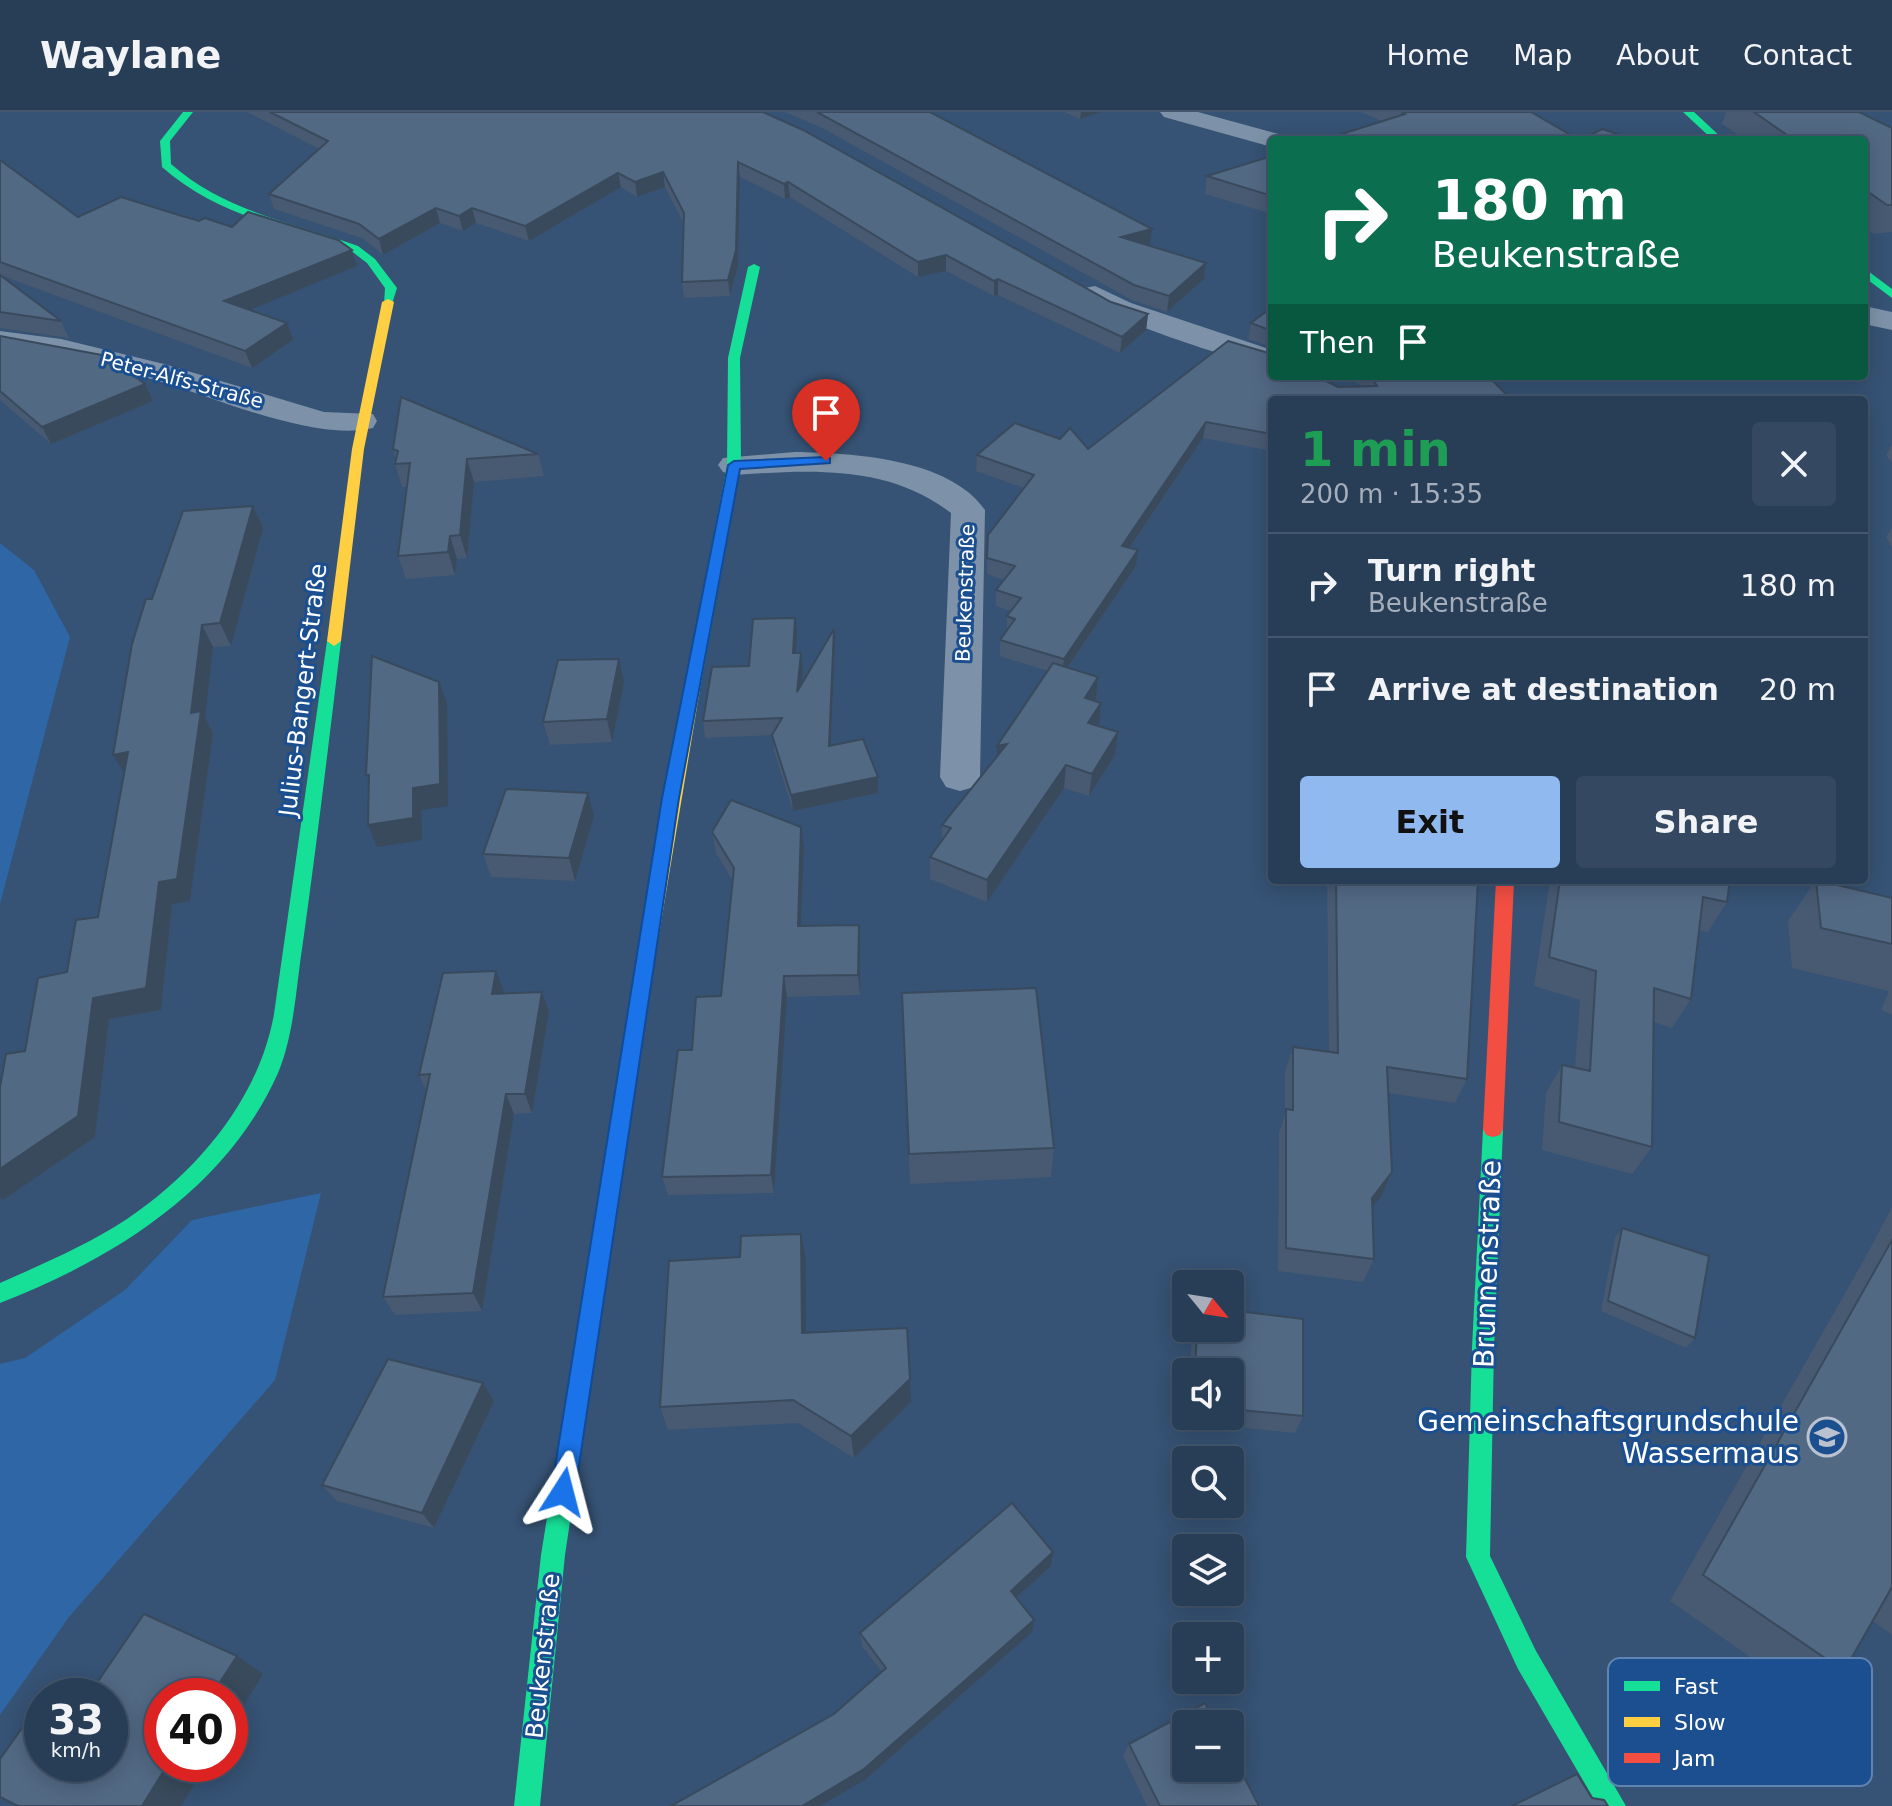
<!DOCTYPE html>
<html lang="en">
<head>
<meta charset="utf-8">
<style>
  body { margin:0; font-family:"DejaVu Sans",sans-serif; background:#344961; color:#f1f3f6; height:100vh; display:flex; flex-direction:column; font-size:30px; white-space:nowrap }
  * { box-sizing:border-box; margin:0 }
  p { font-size:26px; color:#a5aeba }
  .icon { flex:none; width:44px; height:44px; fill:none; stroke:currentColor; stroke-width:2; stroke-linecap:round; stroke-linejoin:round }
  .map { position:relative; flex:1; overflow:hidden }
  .panel { position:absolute; left:1268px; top:284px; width:600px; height:488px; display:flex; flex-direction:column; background:#283e57; border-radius:8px; box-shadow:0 4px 20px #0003,0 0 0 2px #44576d }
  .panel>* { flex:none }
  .guide { position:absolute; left:1268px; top:24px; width:600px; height:244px; border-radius:8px; box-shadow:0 4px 20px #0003,0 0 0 2px #44576d; background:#0b6e4f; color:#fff; overflow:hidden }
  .needle { width:52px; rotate:120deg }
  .tools { position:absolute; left:1172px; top:1158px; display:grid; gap:16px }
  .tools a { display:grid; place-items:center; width:72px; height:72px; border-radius:8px; background:#283e57; box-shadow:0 4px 20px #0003,0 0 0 2px #44576d; font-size:40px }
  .speed { position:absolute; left:24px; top:1566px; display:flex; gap:16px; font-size:40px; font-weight:700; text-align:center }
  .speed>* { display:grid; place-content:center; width:104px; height:104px; border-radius:50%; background:#283e57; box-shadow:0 4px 20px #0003,0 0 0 2px #44576d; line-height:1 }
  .speed small { font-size:20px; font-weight:400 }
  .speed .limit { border:12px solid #d22; background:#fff; color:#111 }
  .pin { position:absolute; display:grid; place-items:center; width:68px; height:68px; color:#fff; margin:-82px -34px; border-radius:50% 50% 50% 0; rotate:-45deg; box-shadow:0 0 8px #0007 }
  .pin .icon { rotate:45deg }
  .me { position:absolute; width:88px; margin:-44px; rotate:9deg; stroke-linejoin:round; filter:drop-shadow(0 0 6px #0008) }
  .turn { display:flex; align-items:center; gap:28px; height:168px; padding:0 32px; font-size:36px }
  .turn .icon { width:104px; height:104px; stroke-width:2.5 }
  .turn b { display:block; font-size:56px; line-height:68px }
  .then { display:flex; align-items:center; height:76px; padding:0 32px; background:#0003; gap:16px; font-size:30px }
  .round { display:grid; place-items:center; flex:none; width:84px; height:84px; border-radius:8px; background:#344961 }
  .summary { display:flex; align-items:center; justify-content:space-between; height:136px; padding:0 32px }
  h1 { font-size:48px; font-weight:600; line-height:60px; color:#1e9e55 }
  .primary-button { display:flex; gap:16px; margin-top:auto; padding:16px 32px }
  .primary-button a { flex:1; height:92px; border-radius:8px; background:#90b9f0; color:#111; font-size:32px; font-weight:600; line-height:92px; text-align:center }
  .primary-button a+a { background:#344961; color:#f1f3f6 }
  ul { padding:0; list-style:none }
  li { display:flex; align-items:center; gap:24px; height:104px; padding:0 32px; border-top:2px solid #44576d }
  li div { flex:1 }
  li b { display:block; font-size:30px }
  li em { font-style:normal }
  header { display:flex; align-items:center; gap:48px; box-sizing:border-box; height:112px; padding:0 40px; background:#283e57; border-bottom:2px solid #44576d }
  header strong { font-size:38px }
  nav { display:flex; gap:44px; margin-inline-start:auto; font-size:28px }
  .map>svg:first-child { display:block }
</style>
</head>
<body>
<header>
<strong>Waylane</strong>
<nav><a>Home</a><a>Map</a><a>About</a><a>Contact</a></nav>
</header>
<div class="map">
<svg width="1892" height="1694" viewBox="0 0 1892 1694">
  <rect width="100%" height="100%" fill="#365274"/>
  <g fill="#2f66a5">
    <path d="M0,431L34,458L70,525L0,792Z"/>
    <path d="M321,1081L275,1268L69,1505L0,1603V1252L25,1246L125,1178L192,1108Z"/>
  </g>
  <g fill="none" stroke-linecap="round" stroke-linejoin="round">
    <g fill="#7d92a8" fill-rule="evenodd">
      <path d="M1160,0H1198L1282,23L1285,28H1272V35L1164,5Z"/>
      <path d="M1095,174L1131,191L1272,238V257C1238,248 1098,206 1081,182L1085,176Z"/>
      <path d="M1864,194L1892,200V218L1864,212Z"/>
      <path d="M0,219L61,227L164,252L324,300L373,302L377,309L373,316C313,330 215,285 155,268C104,253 53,244 0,237Z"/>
      <path d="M795,340C852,341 949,346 985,398L980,665L974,675L960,679L946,675L940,665L951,401C887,352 811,358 734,363L723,360L718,353L723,346Z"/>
    </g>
    <g fill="#16e098" fill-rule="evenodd">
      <path d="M183,0H193L170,29L171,52C224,99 293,111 358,134L375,147L397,176L392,192H384L385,176L367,151L350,138C284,115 216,103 162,55L160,29Z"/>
      <path d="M1683,0H1694L1724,28H1713Z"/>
      <path d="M754,152L760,155L740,246L741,353L700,577L692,582L684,577L727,353L728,246L748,155Z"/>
      <path d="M1864,156L1892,177V186L1864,165Z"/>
      <path d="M334,524L341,529C329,629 317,730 303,830C296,873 295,920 278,961C227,1076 114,1147 0,1191V1171C43,1152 87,1133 127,1107C197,1060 259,987 274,902L327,529Z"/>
      <path d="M645,846L651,848L654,853L565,1443L540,1694H514L541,1443L636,853L639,848Z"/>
      <path d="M1493,1009L1500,1011L1503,1017L1494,1236L1490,1444L1536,1539L1626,1694H1598L1518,1557L1466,1445L1472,1236L1483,1017L1486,1011Z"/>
    </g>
    <g fill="#ffcf43" fill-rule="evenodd">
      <path d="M388,187L394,190L364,337L341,529L334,534L327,529L352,337L382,190Z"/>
      <path d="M692,572L700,577L654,853L651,858H639L636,853L684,577Z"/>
    </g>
    <path fill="#f24e42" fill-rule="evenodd" d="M1496,768H1514L1503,1017L1500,1023L1493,1025L1486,1023L1483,1017Z"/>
  </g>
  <g fill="#475a72">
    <path d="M247,0H763L1111,190L1148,202L1146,218L1120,241L998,183L994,184L946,159L918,165L790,85L785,87L740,65L738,153L730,184L684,186L682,170L684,112L665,75L637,85L621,75L529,129L476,111L463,119L440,111L383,143L364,127L274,97L269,82L319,37Z"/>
    <path d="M785,0H930L1150,132L1148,133L1206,151L1204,167L1167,200L1132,188L824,17Z"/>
    <path d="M1064,0H1102L1080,7Z"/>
    <path d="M1361,0H1531L1382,9Z"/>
    <path d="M1726,0H1859L1892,16V120L1873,122L1864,115V28H1745L1722,12Z"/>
    <path d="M1272,44V102L1205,82L1207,64Z"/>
    <path d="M0,48L78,105L182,104L199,109L352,138L357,154L249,198L293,228L252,256L0,163Z"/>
    <path d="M0,163L61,209L69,226L0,216Z"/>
    <path d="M1272,195V235L1248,227L1251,211Z"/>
    <path d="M0,224L145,272L153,289L51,332L0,288Z"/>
    <path d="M1228,229L1272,242V264H1316L1338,275L1362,274L1348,266L1337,264H1482L1491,267L1512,288H1272V339L1203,326L1130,436L1138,438L1136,454L1068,556L1098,565L1096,589L1101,591L1098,614L1118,620L1115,643L1089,684L1064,676L987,790L930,767V745L942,729V713L997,644V634L1048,559L1000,544V528L1007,519V504L1011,499L996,494V478L1004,468L987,462L988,423L1024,376L976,359L977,343L1015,311L1060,327L1070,316L1088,337Z"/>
    <path d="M1892,333V350L1886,343Z"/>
    <path d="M393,337L538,342L544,364L474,370L467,446L457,447L455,463L406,467L398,444L407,375H402L395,352L396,347Z"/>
    <path d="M253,394L263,416L231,534L213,535L205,606L213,621L190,789L172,792L161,898L109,907L95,1025L3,1088L25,939L98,805L124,661L152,487Z"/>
    <path d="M1892,416V435L1886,425Z"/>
    <path d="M797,522L796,541L803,558L801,573L835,533L831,634L878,665V681L793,699L774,639L773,623L705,626L703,609L749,554Z"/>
    <path d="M624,570L612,630L550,633L543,610Z"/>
    <path d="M594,704L575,769L491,765L483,742Z"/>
    <path d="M712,720L804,736L801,814L859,813L860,833V883L787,885L774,1081L668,1083L662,1065L692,938L721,884L733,769L716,741Z"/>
    <path d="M1327,768H1478L1467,967L1455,991L1388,981L1392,1060L1382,1083L1372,1095L1374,1147L1363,1170L1278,1159L1279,1021L1285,1002V960L1293,935L1329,940Z"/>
    <path d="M1550,768H1730L1727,790L1708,820L1699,818L1691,887L1672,916L1654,910L1652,1035L1632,1062L1542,1038L1546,981L1562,953L1575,956L1580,888L1534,874Z"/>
    <path d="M1816,768L1892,786V903L1881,898L1889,879L1792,856L1788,809Z"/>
    <path d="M496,859L503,881L542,880L549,900L532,1001L514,1002L482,1199L395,1203L383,1185L426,978L419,963Z"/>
    <path d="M902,881L1054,1036L1051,1065L910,1072Z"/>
    <path d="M1892,1095V1523L1873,1509L1844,1559L1802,1581L1670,1489L1865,1146Z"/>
    <path d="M1622,1116L1695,1226L1686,1236L1601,1199L1615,1126Z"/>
    <path d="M801,1122L806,1147V1221L911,1290L854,1346L798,1311L668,1318L660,1295L740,1145Z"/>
    <path d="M1192,1216H1230L1303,1304L1295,1321L1188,1310V1304H1230V1260H1190Z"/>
    <path d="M483,1271L494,1289L434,1416L337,1389L322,1373Z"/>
    <path d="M1051,1454L1016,1486L1032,1520L866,1667L834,1602L882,1560L862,1534L860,1521Z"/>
    <path d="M1129,1632L1259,1694H1147L1123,1644Z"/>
  </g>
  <g fill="#394a5c">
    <path d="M1081,0H1102L1080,7Z"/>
    <path d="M738,50L740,65L738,153L730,184L728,168Z"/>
    <path d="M663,60L665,75L637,85L635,70Z"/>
    <path d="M618,61L621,75L529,129L525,114Z"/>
    <path d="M788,70L790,85L785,87L784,72Z"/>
    <path d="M436,96L440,111L383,143L379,127Z"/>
    <path d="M472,96L476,111L463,119L459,104Z"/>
    <path d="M1152,117L1150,132L1119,140L1121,125Z"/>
    <path d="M352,138L357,154L230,206L224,189Z"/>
    <path d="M946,143V159L918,165V150Z"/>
    <path d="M1206,151L1204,167L1167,200L1169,184Z"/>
    <path d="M998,167V183L994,184V169Z"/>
    <path d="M1148,202L1146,218L1120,241L1122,225Z"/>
    <path d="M287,211L293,228L252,256L245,239Z"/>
    <path d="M145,272L153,289L51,332L42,315Z"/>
    <path d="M1206,310L1203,326L1120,450L1122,434Z"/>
    <path d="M467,347L474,370L467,446L460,423Z"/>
    <path d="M253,394L263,416L231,534L220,511Z"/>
    <path d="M450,424L457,447L455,463L448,440Z"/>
    <path d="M1138,438L1136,454L1062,564L1064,547Z"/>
    <path d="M795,506L797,522L795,558L793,541Z"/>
    <path d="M202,513L213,535L205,606L213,621L190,789L172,792L161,898L109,907L95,1025L3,1088L0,1085V1057L159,770L191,601Z"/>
    <path d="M834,517L835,533L830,651L829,634Z"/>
    <path d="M801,541L803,558L799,597L797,580Z"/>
    <path d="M619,547L624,570L612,630L607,607Z"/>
    <path d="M1098,565L1096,588L1083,609L1085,586Z"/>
    <path d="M439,570L447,591L448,694L421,698L422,728L377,735L368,713L413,676Z"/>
    <path d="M1101,591L1099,613L1088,611Z"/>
    <path d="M1118,620L1115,643L1089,684L1092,662Z"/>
    <path d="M1007,632L997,657V634Z"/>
    <path d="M128,640L127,665L113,643Z"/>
    <path d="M1066,653L1064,676L987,790V768Z"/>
    <path d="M878,665V681L793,699L791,683Z"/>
    <path d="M588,681L594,704L575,769L569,746Z"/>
    <path d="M801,715L804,736L800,835L798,814Z"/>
    <path d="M859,813L860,833V883L858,863Z"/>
    <path d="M496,859L504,880L500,902L492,882Z"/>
    <path d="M784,864L787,885L774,1081L771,1063Z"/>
    <path d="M542,880L549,900L532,1001L525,982Z"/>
    <path d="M506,982L514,1002L482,1199L473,1181Z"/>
    <path d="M1392,1060L1382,1083L1362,1109L1372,1086Z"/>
    <path d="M801,1122L806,1147V1245L802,1221Z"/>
    <path d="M910,1267L911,1290L854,1346L851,1324Z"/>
    <path d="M483,1271L494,1289L434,1416L422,1401Z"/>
    <path d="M1053,1440L1051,1454L1009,1492L1011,1479Z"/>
    <path d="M1034,1508L1032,1520L866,1667L820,1694H802Z"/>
    <path d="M237,1544L263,1562L230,1615V1584H211Z"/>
    <path d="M168,1652H207L181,1694H142Z"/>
  </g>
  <g fill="#526984" stroke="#394a5c" stroke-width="2">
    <path d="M270,0H763L803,18L1111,190L1148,202L1122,225L998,167L994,169L946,143L918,150L788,70L784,72L738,50L736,138L728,168L682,170L684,101L663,60L635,70L618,61L525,114L472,96L459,104L436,96L379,127L359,112L269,82L328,29Z"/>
    <path d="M817,0H930L1152,117L1121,125L1206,151L1169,184L1134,173Z"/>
    <path d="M1401,0H1531L1579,28H1323L1405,2Z"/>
    <path d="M1754,0H1859L1892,16V93H1887L1864,77V28H1794Z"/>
    <path d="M1602,17L1635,28H1581Z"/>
    <path d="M1272,44V84L1207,64Z"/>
    <path d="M0,48L78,105L121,85L182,104L199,109L205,106L232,115L248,100L338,128L352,138L224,189L287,211L245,239L0,150Z"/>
    <path d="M0,163L61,209L0,200Z"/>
    <path d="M1272,195V219L1251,211Z"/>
    <path d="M0,224L107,244L145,272L42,315L0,279Z"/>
    <path d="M1228,229L1272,242V264H1316L1338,275L1377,274L1371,264H1482L1491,267L1512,288H1272V322L1206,310L1122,434L1138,438L1064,547L1000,528L1015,507L1007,504L1021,486L996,478L1015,454L987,446L988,423L1034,363L977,343L1015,311L1060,327L1070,316L1088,337Z"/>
    <path d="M401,285L538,342L467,347L460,423L450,424L448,440L398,444L410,351L395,352L398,339L393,337Z"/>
    <path d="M253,394L220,511L202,513L191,601L201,599L177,767L159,770L146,876L93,886L78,1004L0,1057V975L6,942L25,939L38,866L67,860L76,808L98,805L128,640L113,643L132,532L146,487H152L183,399Z"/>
    <path d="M795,506L793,541H801L797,580L834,517L829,634L863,627L878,665L791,683L772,623L782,606L703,609L712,555L749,554L753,507Z"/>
    <path d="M372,544L439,570L440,672L413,676V706L368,713L369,663H366Z"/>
    <path d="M619,547L607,607L543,610L558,548Z"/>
    <path d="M1053,551L1098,565L1085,586L1101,591L1088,611L1118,620L1092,662L1066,653L987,768L930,745L951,716L942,713L1007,632L997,634Z"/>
    <path d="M506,677L588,681L569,746L483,742Z"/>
    <path d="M731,688L801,715L798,814L859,813L858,863L784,864L771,1063L662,1065L678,938H692L696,885L721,884L734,756L712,720Z"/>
    <path d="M1336,768H1478L1467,967L1387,955L1392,1060L1372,1086L1374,1147L1286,1136V997L1293,998V935L1338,941Z"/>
    <path d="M1560,768H1730L1727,790L1703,785L1691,887L1654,876L1652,1035L1559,1010L1562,953L1590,959L1596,859L1549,845Z"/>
    <path d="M1816,768L1892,786V832L1821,816Z"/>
    <path d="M496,859L492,882L542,880L525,982H506L473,1181L383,1185L430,962L419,963L443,861Z"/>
    <path d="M1036,876L1054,1036L909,1042L902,881Z"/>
    <path d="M1622,1116L1709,1144L1695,1226L1608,1189Z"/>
    <path d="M801,1122L802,1221L907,1216L910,1267L851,1324L793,1288L660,1295L669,1149L740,1145L741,1124Z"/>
    <path d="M1892,1128V1475L1844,1559L1703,1463Z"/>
    <path d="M1230,1198L1303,1207V1304L1230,1297V1260H1195L1197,1216H1230Z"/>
    <path d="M388,1247L483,1271L422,1401L322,1373Z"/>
    <path d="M1012,1391L1053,1440L1011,1479L1034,1508L864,1657L802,1694H671L834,1602L886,1556L860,1521Z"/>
    <path d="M144,1502L237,1544L211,1584H162V1652H168L142,1694H18L0,1685V1647L42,1588V1652H110V1584H88Z"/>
    <path d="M53,1572L78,1584H45Z"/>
    <path d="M1205,1591L1216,1612H1186V1656H1230V1638L1259,1694H1160L1129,1632Z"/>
    <path d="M1577,1662L1592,1686L1604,1688L1608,1694H1512Z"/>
  </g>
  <path fill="#1a73e8" stroke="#114b97" stroke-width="2" d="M826,345L830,346V351L740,357L679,686L575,1380L571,1388L563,1392L554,1388L551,1380L662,686L728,353L734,349Z"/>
  <defs>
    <g id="school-ring" transform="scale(2)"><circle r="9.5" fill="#1b4f8f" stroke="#b9c2ce" stroke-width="1.5"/><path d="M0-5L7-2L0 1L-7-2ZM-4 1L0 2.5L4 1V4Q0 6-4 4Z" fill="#b9c2ce"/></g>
  </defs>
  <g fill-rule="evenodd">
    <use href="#school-ring" x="1827" y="1325"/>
  </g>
  <g text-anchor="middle" stroke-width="6" stroke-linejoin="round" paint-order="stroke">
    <g font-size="20" fill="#fff" stroke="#1b4f8f">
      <text transform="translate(182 268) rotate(15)" y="7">Peter-Alfs-Straße</text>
      <text transform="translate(965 481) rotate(-88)" y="7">Beukenstraße</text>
    </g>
    <g font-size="24" fill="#fff" stroke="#1b4f8f">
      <text transform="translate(303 578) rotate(-83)" y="8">Julius-Bangert-Straße</text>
      <text transform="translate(543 1544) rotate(-84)" y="8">Beukenstraße</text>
    </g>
    <g font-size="28" fill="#fff" stroke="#1b4f8f">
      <text transform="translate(1487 1152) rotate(-88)" y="10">Brunnenstraße</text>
    </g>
    <g font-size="28" fill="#fff" stroke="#1b4f8f" text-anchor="end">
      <text x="1799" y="1319">Gemeinschaftsgrundschule<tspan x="1799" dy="32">Wassermaus</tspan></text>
    </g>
  </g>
  <rect x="1608" y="1546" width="264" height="128" rx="12" fill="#1b4f8f" stroke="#5f84b1" stroke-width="2"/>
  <rect x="1624" y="1569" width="36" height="10" fill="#16e098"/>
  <rect x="1624" y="1605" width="36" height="10" fill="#ffcf43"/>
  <rect x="1624" y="1641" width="36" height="10" fill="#f24e42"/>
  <g font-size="22" fill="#fff">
    <text x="1674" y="1582">Fast</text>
    <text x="1674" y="1618">Slow</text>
    <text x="1674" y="1654">Jam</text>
  </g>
</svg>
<div class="tools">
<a><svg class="needle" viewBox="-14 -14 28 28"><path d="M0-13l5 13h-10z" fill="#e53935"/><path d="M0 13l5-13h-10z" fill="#a5aeba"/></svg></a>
<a><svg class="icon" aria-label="sound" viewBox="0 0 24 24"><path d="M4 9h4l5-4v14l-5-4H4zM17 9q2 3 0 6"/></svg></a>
<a><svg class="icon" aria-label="search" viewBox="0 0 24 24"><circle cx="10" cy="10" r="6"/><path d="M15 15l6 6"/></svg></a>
<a><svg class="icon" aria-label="layers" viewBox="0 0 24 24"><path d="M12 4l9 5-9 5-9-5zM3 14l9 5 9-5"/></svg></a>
<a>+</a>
<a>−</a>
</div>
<div class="speed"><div>33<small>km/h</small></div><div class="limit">40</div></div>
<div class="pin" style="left:826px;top:349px;background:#d93025"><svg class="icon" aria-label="arrive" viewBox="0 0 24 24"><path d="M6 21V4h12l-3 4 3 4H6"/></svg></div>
<svg class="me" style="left:563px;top:1380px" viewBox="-20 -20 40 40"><path d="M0-17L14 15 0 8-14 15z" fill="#1a73e8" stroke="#fff" stroke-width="4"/></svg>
<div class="guide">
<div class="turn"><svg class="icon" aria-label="right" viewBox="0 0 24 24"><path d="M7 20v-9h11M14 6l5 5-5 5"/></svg><div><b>180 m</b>Beukenstraße</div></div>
<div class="then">Then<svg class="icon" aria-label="arrive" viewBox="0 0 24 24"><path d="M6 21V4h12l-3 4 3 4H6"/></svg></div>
</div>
<section class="panel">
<div class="summary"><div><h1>1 min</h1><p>200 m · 15:35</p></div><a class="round"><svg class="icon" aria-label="close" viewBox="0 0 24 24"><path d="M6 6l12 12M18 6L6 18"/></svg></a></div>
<ul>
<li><svg class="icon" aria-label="right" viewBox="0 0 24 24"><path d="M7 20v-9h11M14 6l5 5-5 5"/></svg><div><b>Turn right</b><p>Beukenstraße</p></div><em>180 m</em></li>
<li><svg class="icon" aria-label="arrive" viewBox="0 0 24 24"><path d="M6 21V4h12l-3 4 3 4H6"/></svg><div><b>Arrive at destination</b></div><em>20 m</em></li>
</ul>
<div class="primary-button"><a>Exit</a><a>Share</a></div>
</section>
</div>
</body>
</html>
